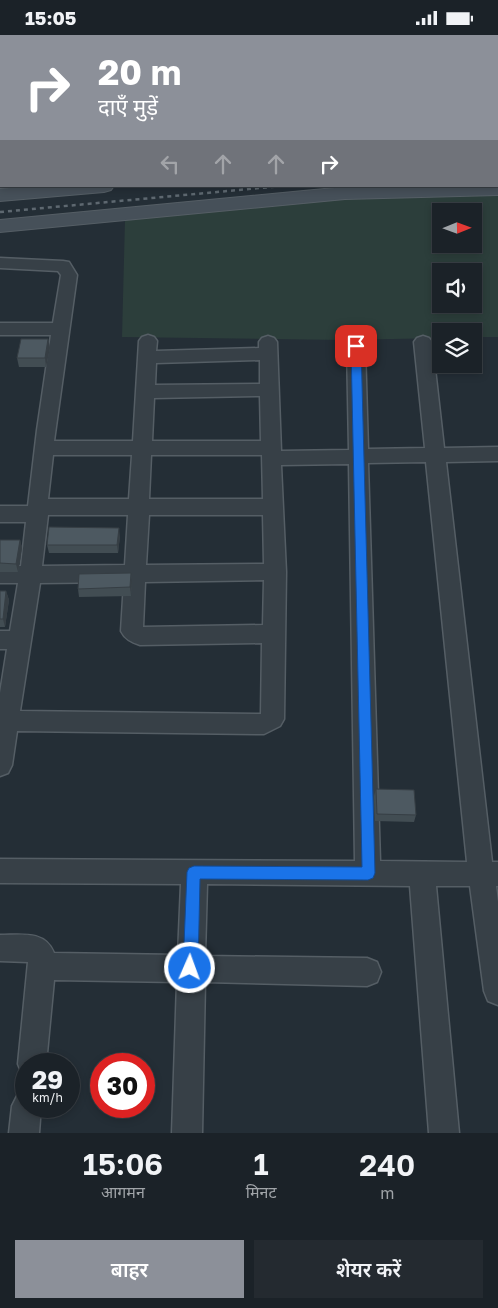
<!DOCTYPE html>
<html lang="hi">
<head>
<meta charset="utf-8">
<style>
  body { margin:0; font-family:"Golos Text","Noto Sans Devanagari",sans-serif; background:#242a30; color:#f1f3f6; height:100vh; display:flex; flex-direction:column; font-size:19px; white-space:nowrap }
  * { box-sizing:border-box; margin:0 }
  p { font-size:16px; color:#a0a4a8 }
  .icon { flex:none; width:28px; height:28px; fill:none; stroke:currentColor; stroke-width:2; stroke-linecap:round; stroke-linejoin:round }
  .map { position:relative; height:1098px; overflow:hidden }
  .sheet { display:flex; flex-direction:column; background:#1b2228; flex:1 }
  .sheet>* { flex:none }
  .hud { position:absolute; left:0px; top:0px; width:499px; height:152px; box-shadow:0 2px 8px #0003,0 0 0 1px #393f45; background:#8c9099; color:#fff; overflow:hidden }
  .needle { width:32px; rotate:89deg }
  .tools { position:absolute; left:432px; top:168px; display:grid; gap:10px }
  .tools a { display:grid; place-items:center; width:50px; height:50px; border-radius:0px; background:#1b2228; box-shadow:0 2px 8px #0003,0 0 0 1px #393f45; font-size:25px }
  .speed { position:absolute; left:15px; top:1018px; display:flex; gap:10px; font-size:25px; font-weight:700; text-align:center }
  .speed>* { display:grid; place-content:center; width:65px; height:65px; border-radius:50%; background:#1b2228; box-shadow:0 2px 8px #0003,0 0 0 1px #393f45; line-height:1 }
  .speed small { font-size:12px; font-weight:400 }
  .speed .limit { border:8px solid #d22; background:#fff; color:#111 }
  .pin { position:absolute; display:grid; place-items:center; width:42px; height:42px; color:#fff; margin:-21px; border-radius:10px; box-shadow:0 2px 8px #0006 }
  .me { position:absolute; width:55px; margin:-28px; rotate:2deg; stroke-linejoin:round; filter:drop-shadow(0 0 4px #0008) }
  .turn { display:flex; align-items:center; gap:18px; height:105px; padding:0 15px; font-size:22px }
  .turn .icon { width:65px; height:65px; stroke-width:2.5 }
  .turn b { display:block; font-size:35px; line-height:42px }
  .lanes { display:flex; align-items:center; height:48px; padding:0 15px; background:#0003; justify-content:center; gap:25px; direction:ltr }
  .lanes .off { opacity:.35 }
  .eta { display:flex; justify-content:space-evenly; align-items:center; height:85px; text-align:center }
  .eta b { font-size:30px; font-weight:600; line-height:35px }
  .button { display:flex; gap:10px; margin-top:auto; padding:10px 15px }
  .button a { flex:1; height:58px; border-radius:0px; background:#8c9099; color:#fff; font-size:20px; font-weight:600; line-height:58px; text-align:center }
  .button a+a { background:#242a30; color:#f1f3f6 }
  .status { display:flex; justify-content:space-between; align-items:center; height:35px; padding:0 25px; background:#1b2228; direction:ltr }
  .status svg { height:14px; fill:currentColor }
  .map>svg:first-child { display:block }
</style>
</head>
<body>
<div class="status"><b>15:05</b><svg viewBox="0 0 49 12"><path d="M0 12V9h3v3zM5 12V6h3v6zM10 12V3h3v9zM15 12V0h3v12zM26 1h20v11H26zM47 4h2v5h-2z"/></svg></div>
<div class="map">
<svg width="498" height="1098" viewBox="0 0 498 1098">
  <rect width="100%" height="100%" fill="#242e36"/>
  <path fill="#2c3e3b" fill-rule="evenodd" d="M498,158V302H474V296H441V303L343,305L122,302L125,185L361,162ZM441,176H474V209H441ZM441,236H474V269H441Z"/>
  <g fill="none" stroke-linecap="round" stroke-linejoin="round">
    <g stroke="#555e65" stroke-width="2">
      <path id="lane" d="M418,0H425L426,1H419Z"/>
    </g>
    <g stroke="#555e65" stroke-width="3">
      <g id="street">
        <path d="M113,0H130L131,1H114Z"/>
        <path d="M352,0H367L368,1H353Z"/>
        <rect x="0" y="31" width="1" height="8"/>
        <rect x="0" y="59" width="1" height="8"/>
        <path d="M0,223L63,226L69,227L77,240L54,406H133L139,306L142,302L148,300L154,302L157,306L156,316L259,313V307L262,303L268,301L274,303L277,307L281,416L349,415L347,311L350,307L356,305L362,307L365,311L368,414L425,413L414,307L417,303L423,301L429,303L432,307L444,413L498,412V426L446,427L492,827H498V851H496L498,867V970L488,966L484,956L470,851H436L459,1098H429L410,851L207,849L205,921L367,923L377,927L381,937L377,947L367,951L205,947L202,1098H172L177,947L54,945L46,1029H26V1041L22,1039L18,1029L28,927L0,926V900C21,900 45,895 54,918L178,920L181,849L0,848V824L355,826L349,429L281,430L286,537L284,684L280,691L264,699L17,696L12,730L8,738L0,741V658L7,614H0V596H10L18,548H0V532L21,531L26,487H0V471H28L37,395L51,300H0V288H53L61,240L58,236L0,233ZM260,325V349L155,350L156,328ZM260,361L261,406H152L154,363ZM53,420H132L129,464H48ZM151,420H262L263,464H149ZM426,427L467,827L380,826L368,428ZM48,480H128L125,530L42,531ZM149,480H263L264,529L146,530ZM264,545L263,590L143,592L145,547ZM124,547L121,596C125,604 131,607 140,610L262,608L261,679L20,676L40,548Z"/>
        <path d="M26,1057V1071H41L39,1098H9L12,1071L17,1061Z"/>
      </g>
    </g>
    <g stroke="#555e65" stroke-width="2">
      <g id="secondary">
        <path d="M498,148V160L345,164L0,197V185L345,152L498,151Z"/>
        <path d="M32,151H114L111,155L104,157L0,166V154Z"/>
      </g>
    </g>
    <use href="#lane" fill="#374047" fill-rule="evenodd"/>
    <use href="#street" fill="#374047" fill-rule="evenodd"/>
    <use href="#secondary" fill="#465059" fill-rule="evenodd"/>
    <path stroke="#5e6870" stroke-width="2.5" stroke-dasharray="4 4" stroke-linecap="butt" d="M0,177L282,151"/>
  </g>
  <g fill="#424d53">
    <path d="M48,304L50,313L46,332H19L17,323Z"/>
    <path d="M120,501L118,518H49L47,510Z"/>
    <path d="M0,505H20L22,513L18,537H0Z"/>
    <path d="M131,538L132,546L131,561L79,562L78,554Z"/>
    <path d="M0,556H6L9,565L5,592H0Z"/>
    <path d="M376,754L416,780L414,787L375,786L374,761Z"/>
  </g>
  <g fill="#363e44">
    <path d="M48,304L50,313L46,332L45,323Z"/>
    <path d="M119,493L120,501L118,518L117,510Z"/>
    <path d="M20,505L22,513L18,537L16,529Z"/>
    <path d="M131,538L132,546L131,561L130,552Z"/>
    <path d="M6,556L9,565L5,592L3,584Z"/>
  </g>
  <g fill="#4d5961" stroke="#363e44">
    <path d="M21,304H48L45,323H17Z"/>
    <path d="M49,492L119,493L117,510H47Z"/>
    <path d="M0,505H20L16,529L0,528Z"/>
    <path d="M131,538L130,552L78,554L79,539Z"/>
    <path d="M0,556H6L3,584H0Z"/>
    <path d="M376,754L414,755L416,780L377,779Z"/>
  </g>
  <path fill="#1a73e8" stroke="#114b97" d="M356,308L361,311L375,838L373,843L368,845L200,844L198,933L195,938L190,940L185,938L183,933L187,837L189,833L194,831L362,832L351,311Z"/>
</svg>
<div class="tools">
<a><svg class="needle" viewBox="-14 -14 28 28"><path d="M0-13l5 13h-10z" fill="#e53935"/><path d="M0 13l5-13h-10z" fill="#a0a4a8"/></svg></a>
<a><svg class="icon" aria-label="sound" viewBox="0 0 24 24"><path d="M4 9h4l5-4v14l-5-4H4zM17 9q2 3 0 6"/></svg></a>
<a><svg class="icon" aria-label="layers" viewBox="0 0 24 24"><path d="M12 4l9 5-9 5-9-5zM3 14l9 5 9-5"/></svg></a>
</div>
<div class="speed"><div>29<small>km/h</small></div><div class="limit">30</div></div>
<div class="pin" style="left:356px;top:311px;background:#d93025"><svg class="icon" aria-label="arrive" viewBox="0 0 24 24"><path d="M6 21V4h12l-3 4 3 4H6"/></svg></div>
<svg class="me" style="left:190px;top:933px" viewBox="-20 -20 40 40"><circle r="17" fill="#1a73e8" stroke="#fff" stroke-width="3"/><path d="M0-11L8 9 0 5-8 9z" fill="#fff"/></svg>
<div class="hud">
<div class="turn"><svg class="icon" aria-label="right" viewBox="0 0 24 24"><path d="M7 20v-9h11M14 6l5 5-5 5"/></svg><div><b>20 m</b>दाएँ मुड़ें</div></div>
<div class="lanes"><svg class="icon off" aria-label="left" viewBox="0 0 24 24"><path d="M17 20v-9H6M10 6l-5 5 5 5"/></svg><svg class="icon off" aria-label="ahead" viewBox="0 0 24 24"><path d="M12 20V5M6 11l6-6 6 6"/></svg><svg class="icon off" aria-label="ahead" viewBox="0 0 24 24"><path d="M12 20V5M6 11l6-6 6 6"/></svg><svg class="icon" aria-label="right" viewBox="0 0 24 24"><path d="M7 20v-9h11M14 6l5 5-5 5"/></svg></div>
</div>
</div>
<section class="sheet">
<div class="eta">
<div><b>15:06</b><p>आगमन</p></div>
<div><b>1</b><p>मिनट</p></div>
<div><b>240</b><p>m</p></div>
</div>
<div class="button"><a>बाहर</a><a>शेयर करें</a></div>
</section>
</body>
</html>
